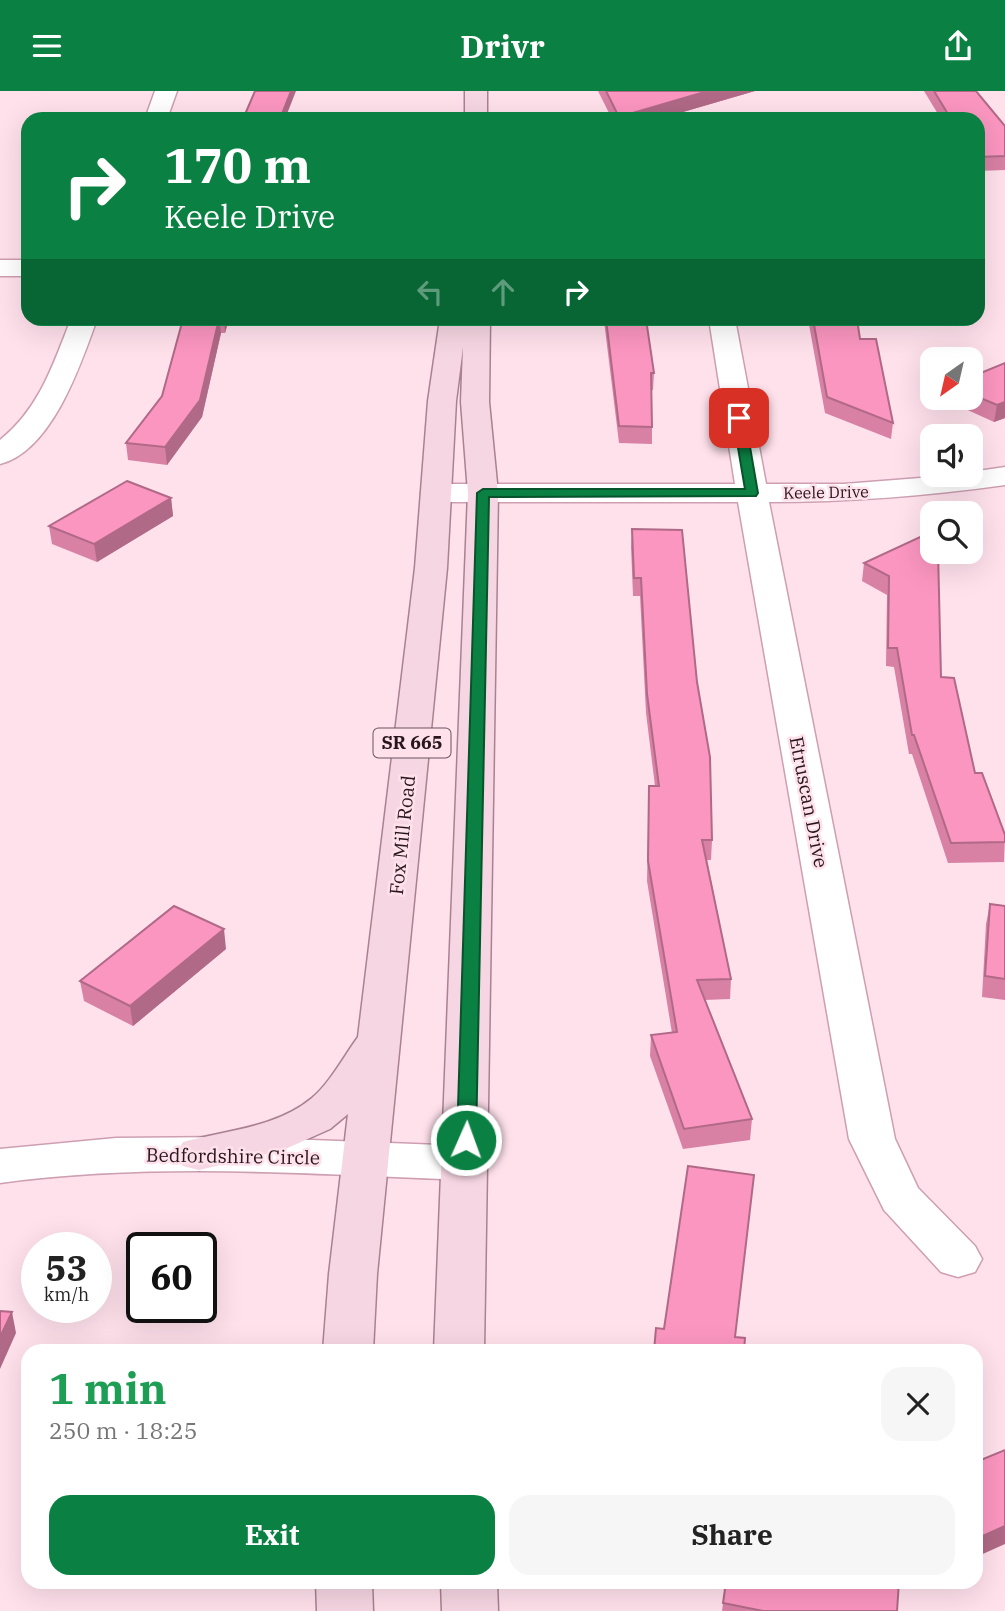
<!DOCTYPE html>
<html lang="en">
<head>
<meta charset="utf-8">
<style>
  body { margin:0; font-family:"IBM Plex Serif",serif; background:#f6f6f6; color:#222; height:100vh; display:flex; flex-direction:column; font-size:26px; white-space:nowrap }
  * { box-sizing:border-box; margin:0 }
  p { font-size:23px; color:#767676 }
  .icon { flex:none; width:38px; height:38px; fill:none; stroke:currentColor; stroke-width:2; stroke-linecap:round; stroke-linejoin:round }
  .map { position:relative; flex:1; overflow:hidden }
  .sheet { position:absolute; left:21px; top:1253px; width:962px; height:245px; display:flex; flex-direction:column; background:#fff; border-radius:21px; box-shadow:0 7px 28px #0002 }
  .sheet>* { flex:none }
  .guide { position:absolute; left:21px; top:21px; width:964px; height:214px; border-radius:21px; box-shadow:0 7px 28px #0002; background:#0b8043; color:#fff; overflow:hidden }
  .needle { width:46px; rotate:214deg }
  .controls { position:absolute; left:920px; top:256px; display:grid; gap:14px }
  .controls a { display:grid; place-items:center; width:63px; height:63px; border-radius:14px; background:#fff; box-shadow:0 7px 28px #0002; font-size:35px }
  .speed { position:absolute; left:21px; top:1141px; display:flex; gap:14px; font-size:35px; font-weight:700; text-align:center }
  .speed>* { display:grid; place-content:center; width:91px; height:91px; border-radius:50%; background:#fff; box-shadow:0 7px 28px #0002; line-height:1 }
  .speed small { font-size:18px; font-weight:400 }
  .speed .limit { border:4px solid #111; border-radius:10px; background:#fff; color:#111 }
  .pin { position:absolute; display:grid; place-items:center; width:60px; height:60px; color:#fff; margin:-30px; border-radius:14px; box-shadow:0 4px 10px #0006 }
  .me { position:absolute; width:77px; margin:-38px; rotate:2deg; stroke-linejoin:round; filter:drop-shadow(0 0 5px #0008) }
  .turn { display:flex; align-items:center; gap:24px; height:147px; padding:0 28px; font-size:32px }
  .turn .icon { width:91px; height:91px; stroke-width:2.5 }
  .turn b { display:block; font-size:49px; line-height:60px }
  .lanes { display:flex; align-items:center; height:66px; padding:0 28px; background:#0003; justify-content:center; gap:35px; direction:ltr }
  .lanes .off { opacity:.35 }
  .round { display:grid; place-items:center; flex:none; width:74px; height:74px; border-radius:21px; background:#f6f6f6 }
  .overview { display:flex; align-items:center; justify-content:space-between; height:119px; padding:0 28px }
  h1 { font-size:42px; font-weight:800; line-height:52px; color:#1e9e55 }
  .cta { display:flex; gap:14px; margin-top:auto; padding:14px 28px }
  .cta a { flex:1; height:80px; border-radius:21px; background:#0b8043; color:#fff; font-size:28px; font-weight:800; line-height:80px; text-align:center }
  .cta a+a { background:#f6f6f6; color:#222 }
  header { display:flex; justify-content:space-between; align-items:center; height:91px; padding:0 28px; background:#0b8043; color:#fff; font-size:32px; font-weight:800 }
  .map>svg:first-child { display:block }
</style>
</head>
<body>
<header><svg class="icon" aria-label="menu" viewBox="0 0 24 24"><path d="M4 6h16M4 12h16M4 18h16"/></svg>Drivr<svg class="icon" aria-label="share" viewBox="0 0 24 24"><path d="M12 15V3M7 8l5-5 5 5M5 13v7h14v-7"/></svg></header>
<div class="map">
<svg width="1005" height="1520" viewBox="0 0 1005 1520">
  <rect width="100%" height="100%" fill="#ffe1ec"/>
  <g fill="none" stroke-linecap="round" stroke-linejoin="round">
    <g stroke="#cd9fb0" stroke-width="3">
      <g id="minor">
        <path d="M155,0H177L167,28H145Z"/>
        <rect x="0" y="169" width="28" height="16"/>
        <path d="M71,228H97C81,273 52,360 0,373V349C39,318 53,274 71,228Z"/>
        <path d="M709,228H735L766,393H844L971,383V381L1005,376V394C926,405 849,411 769,411L895,1048L918,1097L975,1155L982,1168L975,1181L958,1186L941,1181L884,1119L849,1048L738,411H436L425,408L421,402L425,396L436,393H735Z"/>
        <path d="M232,1046L466,1055L482,1060L489,1072L482,1084L466,1089C310,1083 155,1071 0,1092V1058L116,1047Z"/>
      </g>
    </g>
    <g stroke="#aa8191" stroke-width="3">
      <g id="major">
        <rect x="465" y="0" width="22" height="28"/>
        <path d="M440,228H490L489,311L498,402L484,1260H434L468,402L461,311L463,256L456,310L447,477L377,1183L373,1260H323L329,1183L348,1023L330,1038L283,1059L199,1079L183,1075L176,1063L183,1051C226,1039 276,1037 312,1007C330,992 344,965 358,946L415,477L428,310Z"/>
        <path d="M316,1491H372L373,1520H317Z"/>
        <path d="M441,1491H497L498,1520H442Z"/>
      </g>
    </g>
    <use href="#minor" fill="#fff" fill-rule="evenodd"/>
    <use href="#major" fill="#f6d6e2" fill-rule="evenodd"/>
  </g>
  <g fill="#d881a5">
    <path d="M598,0H755L659,28H612Z"/>
    <path d="M924,0H976L1005,35V79L978,80V28H941Z"/>
    <path d="M183,228H229L225,242H221L202,326L167,374L128,369L126,352L162,305Z"/>
    <path d="M603,228H646L654,282L653,299H652V353L619,352L604,230Z"/>
    <path d="M808,228H857L860,248L893,332L891,348L825,322Z"/>
    <path d="M1005,272V327L994,331L950,311V306H971V286Z"/>
    <path d="M171,407L173,425L97,471L52,453L49,435Z"/>
    <path d="M632,438L712,749L711,769H707L731,888L730,908L705,909L752,1028L750,1049L683,1058L650,965L651,944L672,942L647,790L649,695H655L646,622L640,505H633L631,456Z"/>
    <path d="M933,440L941,586L975,682L1005,744L1004,771L948,772L912,663H909L894,576L886,575L887,504L862,490L864,472Z"/>
    <path d="M990,813L1005,815V909L982,906L986,833Z"/>
    <path d="M226,858L133,935L84,910L80,890Z"/>
    <path d="M726,1491L897,1520H722Z"/>
  </g>
  <g fill="#b06986">
    <path d="M291,0H296L285,28H280Z"/>
    <path d="M708,0H755L659,28H619V26Z"/>
    <path d="M219,228L221,242L202,326L167,374L165,356Z"/>
    <path d="M224,228H229L225,242Z"/>
    <path d="M1005,311V327L994,331L997,314Z"/>
    <path d="M171,407L173,425L97,471L94,453Z"/>
    <path d="M224,838L226,858L133,935L130,915Z"/>
    <path d="M12,1221L16,1242L0,1278V1246Z"/>
    <path d="M1005,1435V1453L976,1466V1448Z"/>
  </g>
  <g fill="#fb96c0" stroke="#b06986" stroke-width="2">
    <path d="M255,0H291L280,28H243Z"/>
    <path d="M606,0H708L619,26Z"/>
    <path d="M934,0H976L1005,35V65L978,66V28H951Z"/>
    <path d="M183,228H219L200,309L165,356L126,352L162,305Z"/>
    <path d="M606,228H646L654,282H651L652,336L619,335Z"/>
    <path d="M813,228H857L860,248H876L893,332L827,306Z"/>
    <path d="M1005,272V311L997,314L971,303V286Z"/>
    <path d="M127,390L171,407L94,453L49,435Z"/>
    <path d="M632,438L682,439L697,591L710,666L712,749H702L731,888L697,889L752,1028L684,1038L651,944L677,941L648,770L649,695H659L647,603L641,487H634Z"/>
    <path d="M933,440V460H938L941,586L954,587L975,682H982L1005,744V751L951,752L914,644H912L897,557H888L889,485L864,472Z"/>
    <path d="M990,813L1005,815V888L985,885Z"/>
    <path d="M174,815L224,838L130,915L80,890Z"/>
    <path d="M688,1075L754,1084L735,1246L745,1247L744,1260H654L656,1237L664,1238Z"/>
    <path d="M0,1220L12,1221L0,1246Z"/>
    <path d="M1005,1359V1435L976,1448V1371Z"/>
    <path d="M726,1491H899L897,1520H763L723,1512Z"/>
  </g>
  <path fill="#0b8043" stroke="#07532c" stroke-width="2" d="M739,324L745,327L758,402L756,405L489,406L476,1049L473,1054H460L457,1049L477,402L483,398H745L733,327Z"/>
  <g text-anchor="middle" stroke-width="5" stroke-linejoin="round" paint-order="stroke">
    <g font-size="16" fill="#28161d" stroke="#ffe1ec">
      <text transform="translate(826 401) rotate(-1)" y="6">Keele Drive</text>
    </g>
    <rect fill="#ffe1ec" stroke="#68535b" stroke-width="2" x="373.5" y="637.5" width="77" height="29" rx="5"/>
    <g font-size="18" font-weight="bold" fill="#28161d">
      <text x="412" y="658">SR 665</text>
    </g>
    <g font-size="19" fill="#28161d" stroke="#ffe1ec">
      <text transform="translate(809 711) rotate(79)" y="7">Etruscan Drive</text>
      <text transform="translate(402 744) rotate(-84)" y="7">Fox Mill Road</text>
      <text transform="translate(233 1065) rotate(1)" y="7">Bedfordshire Circle</text>
    </g>
  </g>
</svg>
<div class="controls">
<a><svg class="needle" viewBox="-14 -14 28 28"><path d="M0-13l5 13h-10z" fill="#e53935"/><path d="M0 13l5-13h-10z" fill="#767676"/></svg></a>
<a><svg class="icon" aria-label="sound" viewBox="0 0 24 24"><path d="M4 9h4l5-4v14l-5-4H4zM17 9q2 3 0 6"/></svg></a>
<a><svg class="icon" aria-label="search" viewBox="0 0 24 24"><circle cx="10" cy="10" r="6"/><path d="M15 15l6 6"/></svg></a>
</div>
<div class="speed"><div>53<small>km/h</small></div><div class="limit">60</div></div>
<div class="pin" style="left:739px;top:327px;background:#d93025"><svg class="icon" aria-label="arrive" viewBox="0 0 24 24"><path d="M6 21V4h12l-3 4 3 4H6"/></svg></div>
<svg class="me" style="left:466px;top:1049px" viewBox="-20 -20 40 40"><circle r="17" fill="#0b8043" stroke="#fff" stroke-width="3"/><path d="M0-11L8 9 0 5-8 9z" fill="#fff"/></svg>
<div class="guide">
<div class="turn"><svg class="icon" aria-label="right" viewBox="0 0 24 24"><path d="M7 20v-9h11M14 6l5 5-5 5"/></svg><div><b>170 m</b>Keele Drive</div></div>
<div class="lanes"><svg class="icon off" aria-label="left" viewBox="0 0 24 24"><path d="M17 20v-9H6M10 6l-5 5 5 5"/></svg><svg class="icon off" aria-label="ahead" viewBox="0 0 24 24"><path d="M12 20V5M6 11l6-6 6 6"/></svg><svg class="icon" aria-label="right" viewBox="0 0 24 24"><path d="M7 20v-9h11M14 6l5 5-5 5"/></svg></div>
</div>
<section class="sheet">
<div class="overview"><div><h1>1 min</h1><p>250 m · 18:25</p></div><a class="round"><svg class="icon" aria-label="close" viewBox="0 0 24 24"><path d="M6 6l12 12M18 6L6 18"/></svg></a></div>
<div class="cta"><a>Exit</a><a>Share</a></div>
</section>
</div>
</body>
</html>
